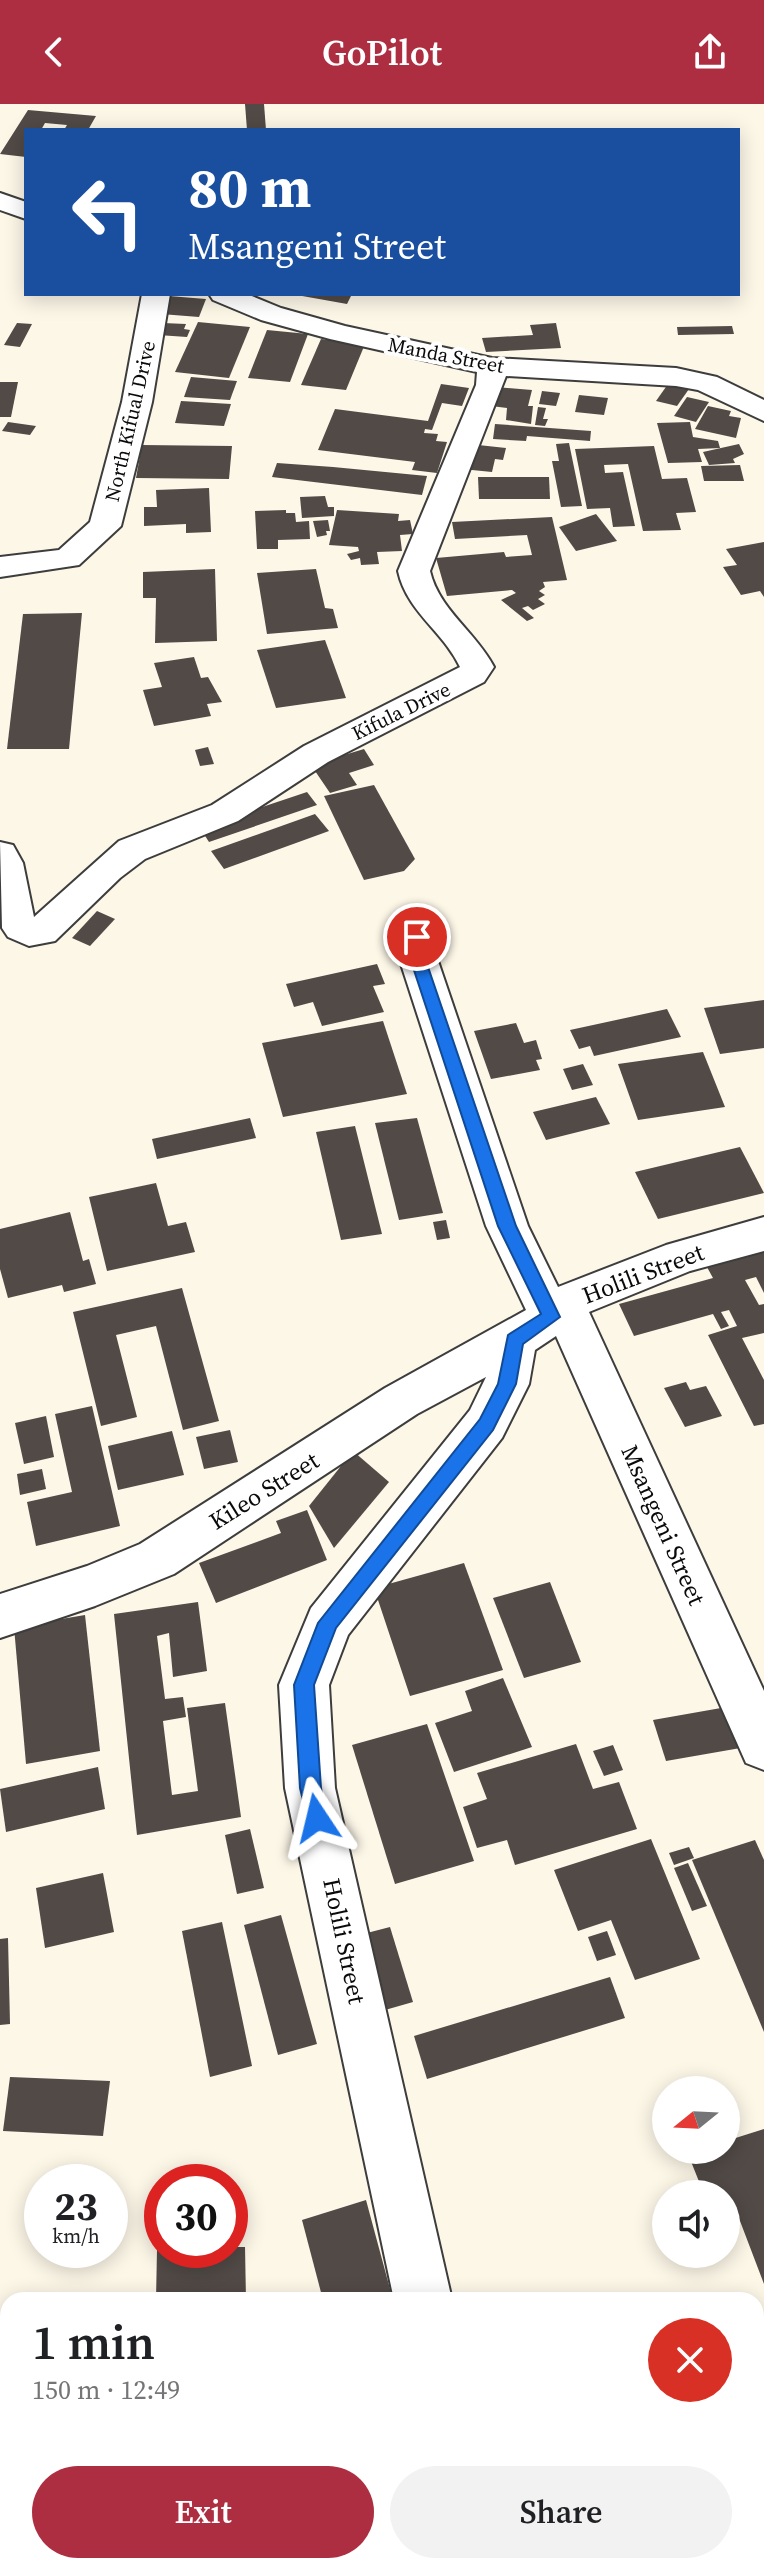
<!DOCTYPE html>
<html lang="en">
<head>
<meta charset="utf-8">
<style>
  body { margin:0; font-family:"Source Serif 4",serif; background:#f2f2f2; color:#202124; height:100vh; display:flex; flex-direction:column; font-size:30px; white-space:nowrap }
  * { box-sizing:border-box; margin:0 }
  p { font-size:26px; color:#757577 }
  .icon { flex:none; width:44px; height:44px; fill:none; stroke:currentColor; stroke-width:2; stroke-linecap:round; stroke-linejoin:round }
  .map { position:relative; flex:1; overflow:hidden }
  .side { position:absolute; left:0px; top:2188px; width:764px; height:282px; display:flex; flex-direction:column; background:#fff; border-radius:24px 24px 0 0; box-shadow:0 4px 20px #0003 }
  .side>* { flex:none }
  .top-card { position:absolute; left:24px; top:24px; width:716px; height:168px; border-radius:0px; box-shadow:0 4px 20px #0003; background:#1a4fa0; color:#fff; overflow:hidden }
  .needle { width:52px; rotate:252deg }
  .tools { position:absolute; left:652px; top:1972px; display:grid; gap:16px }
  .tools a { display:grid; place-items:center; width:88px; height:88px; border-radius:50%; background:#fff; box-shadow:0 4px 20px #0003; font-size:40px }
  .speed { position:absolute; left:24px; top:2060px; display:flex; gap:16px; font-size:40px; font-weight:700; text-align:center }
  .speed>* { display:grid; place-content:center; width:104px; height:104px; border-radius:50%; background:#fff; box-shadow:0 4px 20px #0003; line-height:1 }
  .speed small { font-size:20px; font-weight:400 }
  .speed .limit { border:12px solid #d22; background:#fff; color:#111 }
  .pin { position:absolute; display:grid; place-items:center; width:68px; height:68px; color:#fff; margin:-34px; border:4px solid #fff; border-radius:50%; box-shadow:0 2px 8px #0007 }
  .me { position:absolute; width:88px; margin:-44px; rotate:350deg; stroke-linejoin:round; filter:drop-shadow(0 0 6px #0008) }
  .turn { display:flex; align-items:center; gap:28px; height:168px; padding:0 32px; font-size:36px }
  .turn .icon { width:104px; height:104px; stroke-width:2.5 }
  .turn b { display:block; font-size:56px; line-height:68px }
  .round { display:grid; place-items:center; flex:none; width:84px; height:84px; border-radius:42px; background:#f2f2f2 }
  .headline { display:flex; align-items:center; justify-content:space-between; height:136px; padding:0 32px }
  h1 { font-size:48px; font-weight:600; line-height:60px }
  .primary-button { display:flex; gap:16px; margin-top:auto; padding:16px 32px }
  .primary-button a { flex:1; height:92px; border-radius:48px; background:#ad2e41; color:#fff; font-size:32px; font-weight:600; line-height:92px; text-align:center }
  .primary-button a+a { background:#f2f2f2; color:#202124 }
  header { display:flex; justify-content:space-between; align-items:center; height:104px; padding:0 32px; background:#ad2e41; color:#fff; font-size:36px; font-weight:600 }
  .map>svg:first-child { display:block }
</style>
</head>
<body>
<header><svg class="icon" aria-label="back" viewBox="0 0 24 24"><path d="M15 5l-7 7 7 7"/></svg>GoPilot<svg class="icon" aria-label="share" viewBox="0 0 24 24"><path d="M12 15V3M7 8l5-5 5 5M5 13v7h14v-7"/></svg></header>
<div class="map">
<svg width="764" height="2469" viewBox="0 0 764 2469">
  <rect width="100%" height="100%" fill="#fdf7e8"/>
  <g fill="#514a47">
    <path d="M245,0H264L266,26H247Z"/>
    <path d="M28,6L96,12L88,26H64L67,21L45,19L41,26H26V53L0,50Z"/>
    <path d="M291,190H352L347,200Z"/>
    <path d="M169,192L206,195L199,213L161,210Z"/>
    <path d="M198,218L250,223L229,274L175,268Z"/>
    <path d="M17,219L32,220L20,243L4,241Z"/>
    <path d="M163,219L186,220L184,225L190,226L187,233L158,231Z"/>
    <path d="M556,219L561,244L486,248L482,234L533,231L530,221Z"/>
    <path d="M732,222L734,230L678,231L677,223Z"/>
    <path d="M267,226L308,230L290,278L248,274Z"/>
    <path d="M321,235L365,240L346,286L301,281Z"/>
    <path d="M191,273L237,277L230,296L184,293Z"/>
    <path d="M0,278H18L11,313H0Z"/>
    <path d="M441,280L469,284L462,302L442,299L432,326L425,325L424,329L438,330L436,337L447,338L437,369L412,366L415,358L318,346L335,305L428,317Z"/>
    <path d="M668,280L689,285L677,302L656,297Z"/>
    <path d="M496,283L532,286L528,302H533L531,320L506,316L507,304L491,302Z"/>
    <path d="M542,287L560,289L556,302L539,300Z"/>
    <path d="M579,291L608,294L604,311L575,308Z"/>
    <path d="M687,293L709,298L696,318L674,312Z"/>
    <path d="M181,297L231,300L224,322L175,319Z"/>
    <path d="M708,302L731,307L729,312L741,314L736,334L695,325Z"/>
    <path d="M538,303L546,304L543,315H548L545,322L535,321Z"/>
    <path d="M8,318L36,322L30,331L2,327Z"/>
    <path d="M690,318L693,333L718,337L720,344L698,345L702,358L668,359L657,319Z"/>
    <path d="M495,320L591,327L590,337L527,332L526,337L493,335Z"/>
    <path d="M569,339L582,402L561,403L552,357H559L556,340Z"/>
    <path d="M469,340L506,344L503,356L495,355L492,368L462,365Z"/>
    <path d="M739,340L744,350L733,355L735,359L709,361L703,348Z"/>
    <path d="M142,341L232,342L229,375L136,374Z"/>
    <path d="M654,342L662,375L687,374L696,408L676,409L681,426L643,427L628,360L604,361L605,369L623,368L635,422L613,423L610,404L587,405L575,345Z"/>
    <path d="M277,359L333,363L427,372L422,391L272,373Z"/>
    <path d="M740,361L744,377H704L701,362Z"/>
    <path d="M478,373H549L550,395H479Z"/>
    <path d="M209,384L211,428L186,429V420L144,422V403H157L156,386Z"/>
    <path d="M325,392L328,403H334V412L302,414L300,393Z"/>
    <path d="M286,406V409H295L296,418L309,417L310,435L278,436V445H257L255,407Z"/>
    <path d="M337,406L399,410L398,417L410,416L413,430L400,431L402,447L377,448L379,460L361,461L360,454L351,456L347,450L359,447L358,443L329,441Z"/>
    <path d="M596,410L617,437L576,447L559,423Z"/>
    <path d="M552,413L567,476L543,478L545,483L539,487L545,491L538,495L545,500L533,506L528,502L522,504L534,514L527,517L501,496L516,489L512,486L447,492L436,454L504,448L506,453L532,451L527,431L455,435L452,418Z"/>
    <path d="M328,416L330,427H326L327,431L317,433L313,417Z"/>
    <path d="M764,438V493L760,487L741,491L723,463L737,461L726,445Z"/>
    <path d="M215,465L217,537L155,539L156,494H143V468Z"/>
    <path d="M316,465L325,504L333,505L338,524L267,530L257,469Z"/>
    <path d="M82,509L69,645H7L23,510Z"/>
    <path d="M325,536L346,594L276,604L257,546Z"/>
    <path d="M194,553L201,574L208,573L222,598L207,600L211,612L154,622L143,586L162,583L154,559Z"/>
    <path d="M208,643L214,660L200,662L195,646Z"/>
    <path d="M364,645L374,661L349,669L357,681L330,689L311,661Z"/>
    <path d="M374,681L415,755L404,767L364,776L324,692Z"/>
    <path d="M307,688L317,701L209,738L200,724Z"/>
    <path d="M315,710L329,727L224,765L211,747Z"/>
    <path d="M97,807L115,815L90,842L72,834Z"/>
    <path d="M377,860L385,880L373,882L384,908L322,922L313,898L294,903L286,880Z"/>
    <path d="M764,896V944L720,950L704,904Z"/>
    <path d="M667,905L681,933L594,952L590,942L579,945L570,926Z"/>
    <path d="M383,917L407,990L283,1013L262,939Z"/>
    <path d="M516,919L524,939L536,936L542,955L536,956L540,966L491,975L474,927Z"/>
    <path d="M703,948L725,1003L638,1016L618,960Z"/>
    <path d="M583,960L593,981L572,986L563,965Z"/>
    <path d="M596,993L610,1020L546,1036L533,1008Z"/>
    <path d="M250,1014L256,1034L157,1055L152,1035Z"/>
    <path d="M417,1014L443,1109L399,1116L375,1019Z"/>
    <path d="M355,1022L382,1130L341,1136L316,1028Z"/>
    <path d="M740,1043L764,1089L658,1115L635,1068Z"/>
    <path d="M156,1079L168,1122L186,1118L195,1148L107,1167L89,1093Z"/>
    <path d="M70,1108L83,1157L89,1155L96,1180L64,1188L62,1181L8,1194L0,1165V1125Z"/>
    <path d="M446,1116L450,1134L437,1136L433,1118Z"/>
    <path d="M764,1138V1189L756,1173L745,1176L759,1201L764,1200V1229L742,1234L764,1276V1320L754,1322L708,1231L737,1222L729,1206L721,1208L729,1222L721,1225L713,1210L634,1232L619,1200L713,1174L702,1154Z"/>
    <path d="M182,1184L219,1317L183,1326L156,1222L116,1231L137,1313L101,1322L73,1208Z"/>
    <path d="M686,1278L690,1286L706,1282L722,1312L685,1323L664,1284Z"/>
    <path d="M92,1302L120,1422L36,1442L27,1398L72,1388L55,1310Z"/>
    <path d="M46,1312L54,1353L24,1360L15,1319Z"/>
    <path d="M230,1326L238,1358L204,1365L196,1333Z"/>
    <path d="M172,1327L184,1371L118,1386L108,1342Z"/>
    <path d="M353,1347L389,1378L334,1444L309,1402Z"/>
    <path d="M42,1365L46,1385L20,1391L17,1370Z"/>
    <path d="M307,1406L327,1456L216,1499L199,1459L281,1429L276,1417Z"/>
    <path d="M464,1459L503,1566L410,1592L374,1484Z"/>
    <path d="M550,1478L581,1558L524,1574L493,1494Z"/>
    <path d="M198,1498L207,1567L173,1573L169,1529L157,1532L165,1595L183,1593L186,1613L163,1617L172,1691L198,1687L187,1604L225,1599L241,1713L137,1731L114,1510Z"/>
    <path d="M85,1511L100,1647L26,1660L14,1523Z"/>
    <path d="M503,1574L532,1643L454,1668L435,1619L472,1607L465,1587Z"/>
    <path d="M738,1601L752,1642L666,1657L653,1616Z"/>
    <path d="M427,1620L474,1757L395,1780L352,1641Z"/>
    <path d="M576,1640L593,1685L619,1678L637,1725L515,1761L507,1736L477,1744L463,1703L487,1695L477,1669Z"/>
    <path d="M613,1641L623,1666L604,1672L593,1647Z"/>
    <path d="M98,1663L105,1705L6,1728L0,1685Z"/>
    <path d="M250,1725L264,1784L237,1790L225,1731Z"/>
    <path d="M651,1735L700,1855L635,1876L611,1816L578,1827L554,1766Z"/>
    <path d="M755,1736L764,1756V1928L692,1756Z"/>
    <path d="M689,1743L694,1754L674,1761L669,1749Z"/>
    <path d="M688,1759L707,1802L692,1807L674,1764Z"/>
    <path d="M103,1769L114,1828L45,1844L36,1784Z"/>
    <path d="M281,1811L317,1940L278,1951L244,1821Z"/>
    <path d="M222,1818L252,1962L210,1973L182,1827Z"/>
    <path d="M390,1823L413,1898L385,1906L363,1830Z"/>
    <path d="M607,1827L616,1851L597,1857L588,1833Z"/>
    <path d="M8,1834L10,1920L0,1921V1835Z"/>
    <path d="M610,1873L625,1914L427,1975L414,1932Z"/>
    <path d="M10,1973L110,1977L103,2032L3,2027Z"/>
    <path d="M764,2025V2180L732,2096L726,2097V2090H704L688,2050L726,2046V2037Z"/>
    <path d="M366,2096L393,2196H323L302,2116Z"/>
    <path d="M230,2143H245L246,2196H156L157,2146Z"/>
  </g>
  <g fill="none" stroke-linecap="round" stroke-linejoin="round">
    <g stroke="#3d3d3d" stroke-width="4">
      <g id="minor">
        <path d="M0,89L26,98V115L0,106Z"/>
        <path d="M142,190H170L152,298L121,422L79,461L0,473V453L59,446L90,418L122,298Z"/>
        <path d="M209,190H247L281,204L345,222L492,254L676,264L717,273L764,296V317L698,286L676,282L506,272L430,467C439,506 476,528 494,563L484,578L328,658L238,717L145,755L120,774L55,837L29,842L8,833L2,824L0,738L13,741L23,759L34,813L119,737L212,701L304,642L460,563C443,527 407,508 398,467L476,281L477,268L330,235L261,216L213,196Z"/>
        <path d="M417,820L430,824L436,833L438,857L528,1122L558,1183L666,1141L764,1113V1147L690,1167L589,1208L764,1587V1666L746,1659L556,1232L535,1246L529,1280L502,1334L348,1531L329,1581L335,1684L452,2196H394L285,1684L279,1581L311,1504L470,1306L486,1273L417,1310L174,1470L95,1502L0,1534V1490L87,1462L140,1440L385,1284L526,1206L486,1122L400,857L398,833L404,824Z"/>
        <path d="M410,2462H474L475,2469H411Z"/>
        <path d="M682,2462H746L749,2469H685Z"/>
      </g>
    </g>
    <use href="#minor" fill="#fff" fill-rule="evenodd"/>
  </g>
  <path fill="#1a73e8" stroke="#114b97" stroke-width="2" d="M417,827L425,833L426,857L516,1122L560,1213L523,1240L516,1280L493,1326L336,1524L314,1581L321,1684L327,1714L324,1721L317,1724L309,1721L300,1684L294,1581L318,1519L480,1315L498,1280L508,1231L541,1210L498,1122L411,857L410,833Z"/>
  <g text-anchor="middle" stroke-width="8" stroke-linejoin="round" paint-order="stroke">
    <g font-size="20" fill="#0a0a0a" stroke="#fff">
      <text transform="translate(446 251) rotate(11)" y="7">Manda Street</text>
      <text transform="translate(130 317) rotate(-77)" y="7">North Kifual Drive</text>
      <text transform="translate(401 607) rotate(-26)" y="7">Kifula Drive</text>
    </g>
    <g font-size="24" fill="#0a0a0a" stroke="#fff">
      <text transform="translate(643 1170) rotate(-21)" y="8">Holili Street</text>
      <text transform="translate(264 1387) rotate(-32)" y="8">Kileo Street</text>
      <text transform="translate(663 1421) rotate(66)" y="8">Msangeni Street</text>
      <text transform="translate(344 1837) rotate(78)" y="8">Holili Street</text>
    </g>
  </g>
</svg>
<div class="tools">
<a><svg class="needle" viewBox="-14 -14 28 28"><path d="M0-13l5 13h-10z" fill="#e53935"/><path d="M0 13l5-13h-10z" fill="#757577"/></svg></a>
<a><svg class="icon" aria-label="sound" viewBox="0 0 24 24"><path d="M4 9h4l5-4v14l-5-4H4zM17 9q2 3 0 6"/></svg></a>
</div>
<div class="speed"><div>23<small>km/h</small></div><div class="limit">30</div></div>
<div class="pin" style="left:417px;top:833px;background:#d93025"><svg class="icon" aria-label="arrive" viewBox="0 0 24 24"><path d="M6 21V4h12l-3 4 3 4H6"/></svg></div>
<svg class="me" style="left:317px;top:1714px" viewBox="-20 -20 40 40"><path d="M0-17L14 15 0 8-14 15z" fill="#1a73e8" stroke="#fff" stroke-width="4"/></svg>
<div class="top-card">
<div class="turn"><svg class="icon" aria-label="left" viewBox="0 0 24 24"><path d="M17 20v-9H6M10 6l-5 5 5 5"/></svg><div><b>80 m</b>Msangeni Street</div></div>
</div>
<section class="side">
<div class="headline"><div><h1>1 min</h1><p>150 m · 12:49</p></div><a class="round" style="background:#d93025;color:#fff"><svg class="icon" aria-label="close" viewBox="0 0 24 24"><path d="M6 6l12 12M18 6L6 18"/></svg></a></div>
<div class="primary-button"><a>Exit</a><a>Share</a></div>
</section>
</div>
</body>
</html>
